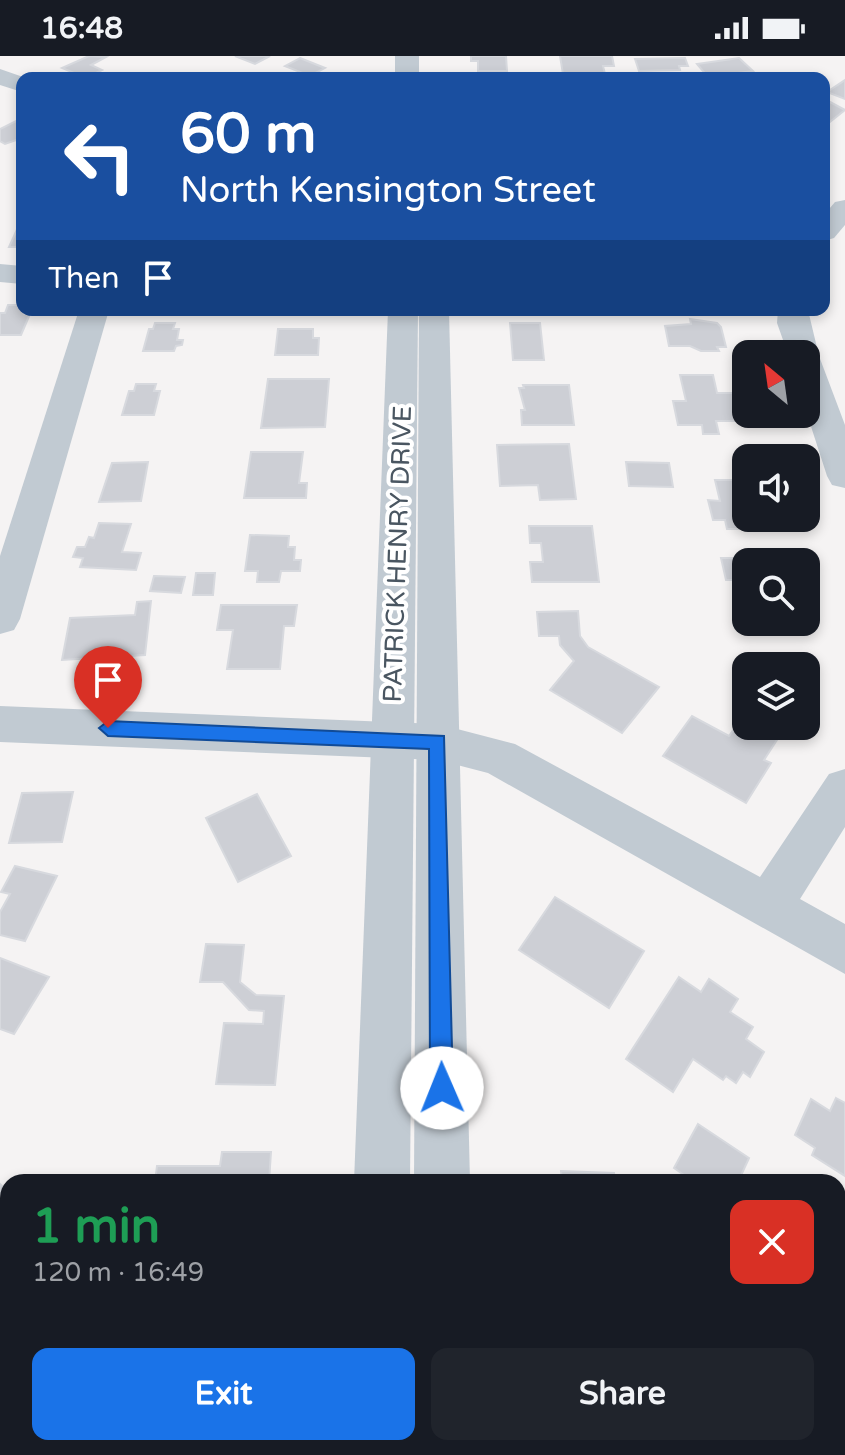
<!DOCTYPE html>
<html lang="en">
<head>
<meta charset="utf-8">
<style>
  body { margin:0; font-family:"Varela Round",sans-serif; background:#20242c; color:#f1f3f6; height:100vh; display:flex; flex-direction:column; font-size:30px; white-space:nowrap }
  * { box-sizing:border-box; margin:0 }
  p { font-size:26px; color:#9ea1a6 }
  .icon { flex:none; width:44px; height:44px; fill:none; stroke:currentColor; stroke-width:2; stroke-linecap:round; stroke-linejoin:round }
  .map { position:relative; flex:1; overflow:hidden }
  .drawer { position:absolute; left:0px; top:1118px; width:846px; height:282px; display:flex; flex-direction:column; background:#171b24; border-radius:24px 24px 0 0; box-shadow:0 4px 12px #0003 }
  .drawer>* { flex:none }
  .banner { position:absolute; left:16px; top:16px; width:814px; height:244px; border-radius:16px; box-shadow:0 4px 12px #0003; background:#1a4fa0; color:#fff; overflow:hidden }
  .needle { width:52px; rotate:331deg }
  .tools { position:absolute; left:732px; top:284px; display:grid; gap:16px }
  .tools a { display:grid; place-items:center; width:88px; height:88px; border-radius:16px; background:#171b24; box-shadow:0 4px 12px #0003; font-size:40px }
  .pin { position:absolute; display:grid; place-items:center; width:68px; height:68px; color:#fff; margin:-82px -34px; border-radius:50% 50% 50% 0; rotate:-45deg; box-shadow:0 0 8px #0007 }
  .pin .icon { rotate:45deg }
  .me { position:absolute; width:88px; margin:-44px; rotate:359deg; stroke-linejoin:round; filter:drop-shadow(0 0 6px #0008) }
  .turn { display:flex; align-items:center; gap:28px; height:168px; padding:0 32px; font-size:36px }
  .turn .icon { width:104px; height:104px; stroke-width:2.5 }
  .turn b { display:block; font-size:56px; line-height:68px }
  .then { display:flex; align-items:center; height:76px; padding:0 32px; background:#0003; gap:16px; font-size:30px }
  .round { display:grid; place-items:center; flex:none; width:84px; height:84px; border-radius:16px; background:#20242c }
  .head { display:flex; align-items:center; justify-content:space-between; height:136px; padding:0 32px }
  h1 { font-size:48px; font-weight:700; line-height:60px; color:#1e9e55 }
  .action { display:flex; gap:16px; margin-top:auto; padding:16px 32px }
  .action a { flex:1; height:92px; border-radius:16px; background:#1a73e8; color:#fff; font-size:32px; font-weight:700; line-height:92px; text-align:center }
  .action a+a { background:#20242c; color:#f1f3f6 }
  .status { display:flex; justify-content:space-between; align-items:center; height:56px; padding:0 40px; background:#171b24; direction:ltr }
  .status svg { height:22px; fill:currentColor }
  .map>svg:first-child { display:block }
</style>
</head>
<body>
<div class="status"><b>16:48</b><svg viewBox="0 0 49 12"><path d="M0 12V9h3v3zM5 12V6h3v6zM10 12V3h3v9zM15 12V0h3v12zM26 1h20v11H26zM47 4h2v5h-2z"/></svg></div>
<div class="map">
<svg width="845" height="1399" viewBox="0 0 845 1399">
  <rect width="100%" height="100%" fill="#f5f3f3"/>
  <g fill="#cdcfd5" stroke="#d7d9de" stroke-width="2">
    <path d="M89,0L106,1L91,9L102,14L86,22L62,12Z"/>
    <path d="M235,0H270L255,8Z"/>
    <path d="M471,0H506L507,15H478V5H471Z"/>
    <path d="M560,0H612L614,10H603L605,18H563Z"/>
    <path d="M300,2L325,12L310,20L285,10Z"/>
    <path d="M685,2L688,10H679L680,14L639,15L635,3Z"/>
    <path d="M739,2L753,15L708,21L697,8Z"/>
    <path d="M845,24V43L827,36Z"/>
    <path d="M830,46L845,54L826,69L824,51Z"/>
    <path d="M20,63L22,82L5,88L0,85V73Z"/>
    <path d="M19,169H22V191H9Z"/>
    <path d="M8,249H22L24,258H30L21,279H0V257H5Z"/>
    <path d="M690,263L717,267L721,271L726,291H717L719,295H701L690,290H669L665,270L691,268Z"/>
    <path d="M155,267H175L173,273H179L177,284H183L182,289L176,290L174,295H143L149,273H153Z"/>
    <path d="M510,267H540L544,304H513Z"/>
    <path d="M278,273H313V282H319L318,299H275Z"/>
    <path d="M680,319H713L717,337H739L746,365H716L719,378H703L702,369H678L673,345H686Z"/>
    <path d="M268,323H329L325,371L261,372Z"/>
    <path d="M136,328H156L154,335H160L154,359H122L129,335H134Z"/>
    <path d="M523,329H569L574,369H522L521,354H525L519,332H524Z"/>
    <path d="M569,388L576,443L540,444L538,429L500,430L497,389Z"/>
    <path d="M251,396H303L299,427H307L306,442H244Z"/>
    <path d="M148,406L141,445L99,446L112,407Z"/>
    <path d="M626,406L669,407L673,431L629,430Z"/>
    <path d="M715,424H746V462H766L769,473H727L725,464H713L708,444L720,445Z"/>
    <path d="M99,467L131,468L122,496L141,497L136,514L80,511L83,502L73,501L77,491H85L89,481L94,482Z"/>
    <path d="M529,470H592L599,526H532L530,506H543L541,487H530Z"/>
    <path d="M250,479L289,480L288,491H295L294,504H301L300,515H281L279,526H257L258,515H245Z"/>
    <path d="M721,502H779L780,506H746V549L740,524H726Z"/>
    <path d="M196,517H215L213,539H193Z"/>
    <path d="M154,520L185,521L181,537L150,535Z"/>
    <path d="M151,545L145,599L62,604L70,562L135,559L137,546Z"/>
    <path d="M221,549H297L294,570H284L280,613H227L233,574H217Z"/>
    <path d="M578,555L580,580L588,591L659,631L622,677L550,634L574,605L560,589L559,580H539L537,556Z"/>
    <path d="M746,656V670L784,673L764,704L771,707L746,747L663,700L692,660L729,680Z"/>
    <path d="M73,736L62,786L9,787L22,737Z"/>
    <path d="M257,738L291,800L238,826L206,762Z"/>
    <path d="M15,810L57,820L25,885L0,879V856L10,838L1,836Z"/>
    <path d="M555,841L644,895L609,952L519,894Z"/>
    <path d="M206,888L244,889L240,926L256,939L284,940L275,1029L216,1028L224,967L263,968L264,955L249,954L223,926H200Z"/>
    <path d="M0,902L49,921L14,978L0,973Z"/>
    <path d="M679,921L701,936L709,923L738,943L730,956L753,971L746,983L764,996L750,1021L743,1016L736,1027L726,1020L723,1024L693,1003L673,1036L626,1003Z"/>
    <path d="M836,1042L845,1047V1120L812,1099L815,1092L795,1079L811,1043L830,1055Z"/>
    <path d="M698,1068L749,1102L738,1126H694L674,1112Z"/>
    <path d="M222,1096H271L269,1126H155L157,1110H220Z"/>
    <path d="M561,1115L614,1117L615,1126H562Z"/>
    <path d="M0,1128L8,1136V1202L0,1210Z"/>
    <path d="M0,1213L8,1223V1297L2,1290L0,1292Z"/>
    <path d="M575,1392H633L634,1399H576Z"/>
  </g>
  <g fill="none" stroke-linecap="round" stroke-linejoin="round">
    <g fill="#c1cad2" fill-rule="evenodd">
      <path d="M0,13L26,22H22V36L0,29Z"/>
      <path d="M845,144V169L834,182L824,185V159L835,146Z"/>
      <path d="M0,208L22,210V228L0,226Z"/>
      <path d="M79,254H109L20,563L14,574L0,578V500Z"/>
      <path d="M778,254H808L819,300L845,369V432L832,429L827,420L806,355V298H788L777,267Z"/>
      <path d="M0,650L438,668L515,688L760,821L829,718L845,713V771L800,843L845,868V918L488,717L438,704L0,686Z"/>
    </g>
    <g fill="#c1cad2" fill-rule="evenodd">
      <rect x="395" y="0" width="24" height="22"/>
      <path d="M388,254H418L410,1126H354Z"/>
      <path d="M419,254H449L470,1126H414Z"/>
      <rect x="345" y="1392" width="64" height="7"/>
      <rect x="413" y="1392" width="64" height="7"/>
    </g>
  </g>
  <path fill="#1a73e8" stroke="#114b97" stroke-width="2" d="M108,665L444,680L453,1032L449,1039L442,1043L434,1039L430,1032L429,693L108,680L99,672Z"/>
  <g text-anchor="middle" stroke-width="8" stroke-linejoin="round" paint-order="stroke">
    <g font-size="26" fill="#4a5661" stroke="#fff">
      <text transform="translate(397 498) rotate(-88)" y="9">PATRICK HENRY DRIVE</text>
    </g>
  </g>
</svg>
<div class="tools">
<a><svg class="needle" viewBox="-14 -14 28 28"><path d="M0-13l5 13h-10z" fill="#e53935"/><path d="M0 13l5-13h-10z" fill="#9ea1a6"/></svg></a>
<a><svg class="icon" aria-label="sound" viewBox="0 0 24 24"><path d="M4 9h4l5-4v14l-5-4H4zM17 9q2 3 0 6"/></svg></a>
<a><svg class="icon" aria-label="search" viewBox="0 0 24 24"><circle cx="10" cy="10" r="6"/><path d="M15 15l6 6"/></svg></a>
<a><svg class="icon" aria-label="layers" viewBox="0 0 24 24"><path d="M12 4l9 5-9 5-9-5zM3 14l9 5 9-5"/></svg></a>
</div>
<div class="pin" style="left:108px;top:672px;background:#d93025"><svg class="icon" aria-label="arrive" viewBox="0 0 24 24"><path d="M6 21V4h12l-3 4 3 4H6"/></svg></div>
<svg class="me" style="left:442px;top:1032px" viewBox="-20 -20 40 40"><circle r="19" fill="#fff"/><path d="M0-13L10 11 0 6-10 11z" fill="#1a73e8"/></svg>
<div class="banner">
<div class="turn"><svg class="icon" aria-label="left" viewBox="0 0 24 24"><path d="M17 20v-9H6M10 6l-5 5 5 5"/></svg><div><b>60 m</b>North Kensington Street</div></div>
<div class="then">Then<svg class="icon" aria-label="arrive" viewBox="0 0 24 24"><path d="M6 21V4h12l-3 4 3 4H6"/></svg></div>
</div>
<section class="drawer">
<div class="head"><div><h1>1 min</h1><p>120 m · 16:49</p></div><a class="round" style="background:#d93025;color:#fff"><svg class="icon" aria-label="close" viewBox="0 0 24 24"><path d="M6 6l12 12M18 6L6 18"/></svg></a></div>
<div class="action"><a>Exit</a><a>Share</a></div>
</section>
</div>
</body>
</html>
